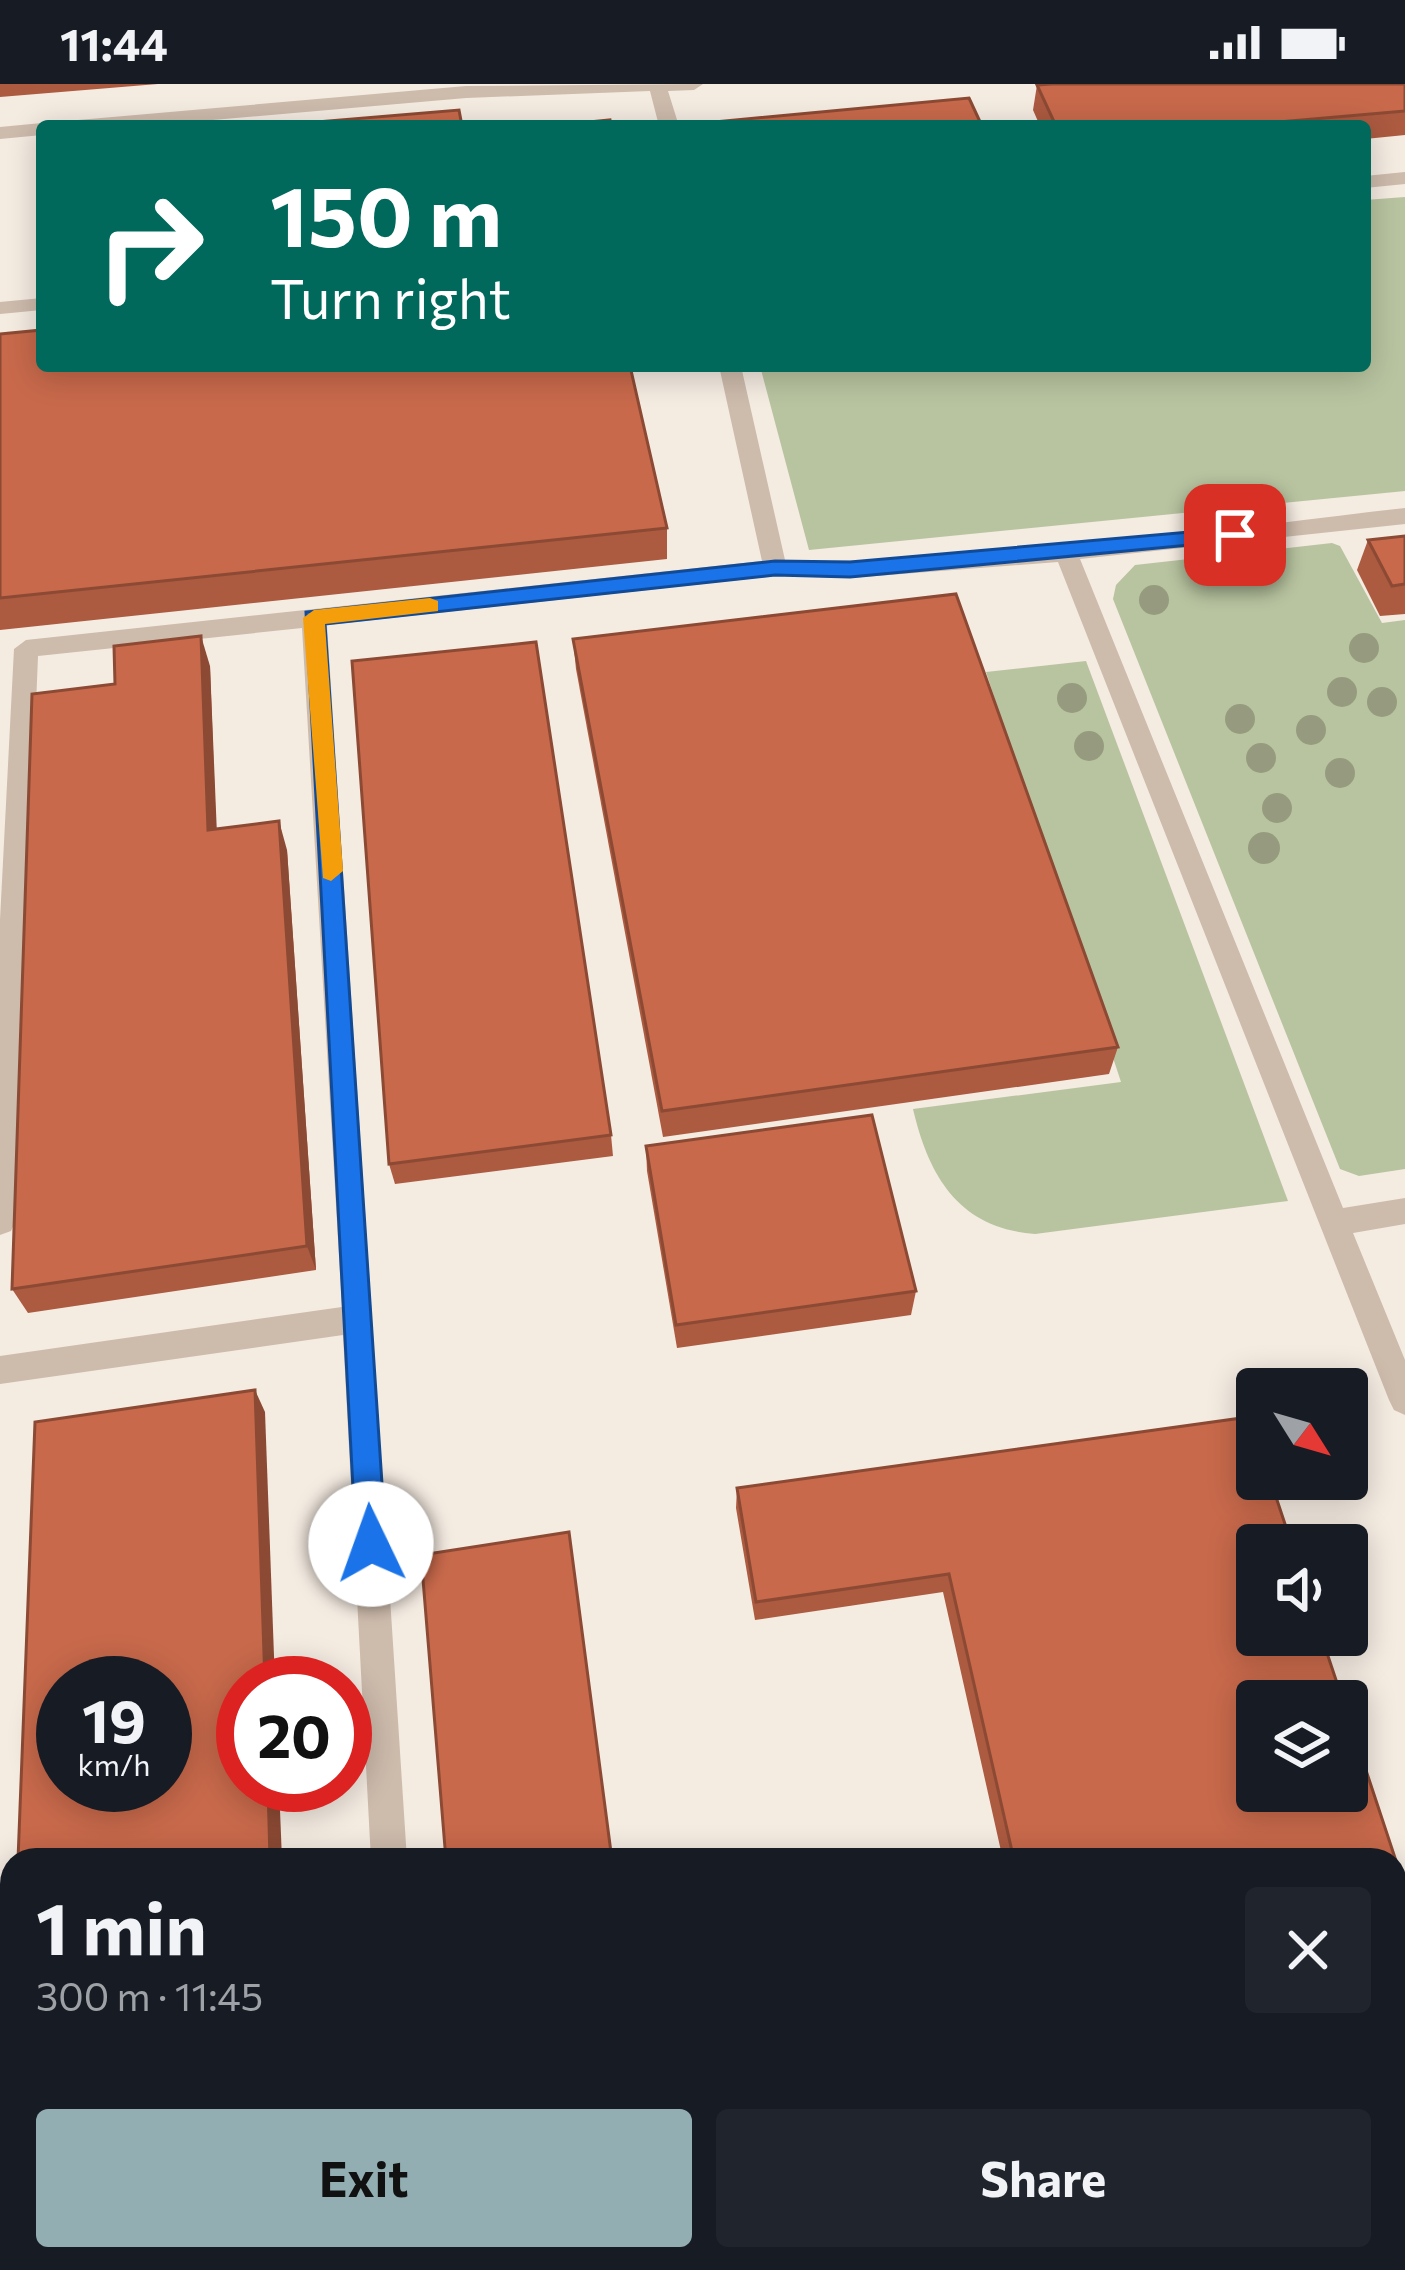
<!DOCTYPE html>
<html lang="en">
<head>
<meta charset="utf-8">
<style>
  body { margin:0; font-family:Commissioner,sans-serif; background:#20242c; color:#f1f3f6; height:100vh; display:flex; flex-direction:column; font-size:45px; white-space:nowrap }
  * { box-sizing:border-box; margin:0 }
  p { font-size:39px; color:#9ea1a6 }
  .icon { flex:none; width:66px; height:66px; fill:none; stroke:currentColor; stroke-width:2; stroke-linecap:round; stroke-linejoin:round }
  .map { position:relative; flex:1; overflow:hidden }
  .panel { position:absolute; left:0px; top:1764px; width:1407px; height:423px; display:flex; flex-direction:column; background:#171b24; border-radius:36px 36px 0 0; box-shadow:0 6px 30px #0003 }
  .panel>* { flex:none }
  .guide { position:absolute; left:36px; top:36px; width:1335px; height:252px; border-radius:12px; box-shadow:0 6px 30px #0003; background:#00695c; color:#fff; overflow:hidden }
  .needle { width:78px; rotate:127deg }
  .buttons { position:absolute; left:1236px; top:1284px; display:grid; gap:24px }
  .buttons a { display:grid; place-items:center; width:132px; height:132px; border-radius:12px; background:#171b24; box-shadow:0 6px 30px #0003; font-size:60px }
  .speed { position:absolute; left:36px; top:1572px; display:flex; gap:24px; font-size:60px; font-weight:700; text-align:center }
  .speed>* { display:grid; place-content:center; width:156px; height:156px; border-radius:50%; background:#171b24; box-shadow:0 6px 30px #0003; line-height:1 }
  .speed small { font-size:30px; font-weight:400 }
  .speed .limit { border:18px solid #d22; background:#fff; color:#111 }
  .pin { position:absolute; display:grid; place-items:center; width:102px; height:102px; color:#fff; margin:-51px; border-radius:24px; box-shadow:0 6px 18px #0006 }
  .me { position:absolute; width:132px; margin:-66px; rotate:357deg; stroke-linejoin:round; filter:drop-shadow(0 0 9px #0008) }
  .turn { display:flex; align-items:center; gap:42px; height:252px; padding:0 36px; font-size:54px }
  .turn .icon { width:156px; height:156px; stroke-width:2.5 }
  .turn b { display:block; font-size:84px; line-height:102px }
  .round { display:grid; place-items:center; flex:none; width:126px; height:126px; border-radius:12px; background:#20242c }
  .headline { display:flex; align-items:center; justify-content:space-between; height:204px; padding:0 36px }
  h1 { font-size:72px; font-weight:700; line-height:90px }
  .action { display:flex; gap:24px; margin-top:auto; padding:24px 36px }
  .action a { flex:1; height:138px; border-radius:12px; background:#92aeb2; color:#111; font-size:48px; font-weight:700; line-height:138px; text-align:center }
  .action a+a { background:#20242c; color:#f1f3f6 }
  .status { display:flex; justify-content:space-between; align-items:center; height:84px; padding:0 60px; background:#171b24; direction:ltr }
  .status svg { height:33px; fill:currentColor }
  .map>svg:first-child { display:block }
</style>
</head>
<body>
<div class="status"><b>11:44</b><svg viewBox="0 0 49 12"><path d="M0 12V9h3v3zM5 12V6h3v6zM10 12V3h3v9zM15 12V0h3v12zM26 1h20v11H26zM47 4h2v5h-2z"/></svg></div>
<div class="map">
<svg width="1405" height="2186" viewBox="0 0 1405 2186">
  <rect width="100%" height="100%" fill="#f4ebe1"/>
  <g fill="#b8c4a0">
    <path d="M1405,113V407L809,466L760,282H1365V116Z"/>
    <path d="M1332,459L1340,462L1382,539L1405,536V1085L1359,1092L1340,1085L1113,515L1116,501L1135,481Z"/>
    <path d="M1086,577L1288,1117L1035,1150C959,1144 929,1093 913,1025L1121,998L986,588Z"/>
  </g>
  <g fill="none" stroke-linecap="round" stroke-linejoin="round">
    <g fill="#cdbbac" fill-rule="evenodd">
      <path d="M703,0L694,6L668,7L679,42H659L650,7L466,14L144,42H68L78,36L466,2Z"/>
      <path d="M42,39L50,42H42V51L0,55V43Z"/>
      <path d="M1405,88V100L1365,104V92Z"/>
      <path d="M42,214V226L0,230V218Z"/>
      <path d="M719,282H741L785,476C991,482 1200,447 1405,424V440L1080,475L1343,1124L1405,1114V1140L1353,1149L1405,1276V1331L1394,1326L1389,1316L1058,478L850,494L775,492L327,541L407,1776H371L343,1251L0,1300V1272L342,1223L302,544L38,572L15,1138L11,1147L0,1151V836L14,565L26,556L762,477Z"/>
      <path d="M390,2175H432L433,2186H391Z"/>
    </g>
  </g>
  <g fill="#969b7f">
    <circle cx="1154" cy="516" r="15"/>
    <circle cx="1364" cy="564" r="15"/>
    <circle cx="1342" cy="608" r="15"/>
    <circle cx="1072" cy="614" r="15"/>
    <circle cx="1382" cy="618" r="15"/>
    <circle cx="1240" cy="635" r="15"/>
    <circle cx="1311" cy="646" r="15"/>
    <circle cx="1089" cy="662" r="15"/>
    <circle cx="1261" cy="674" r="15"/>
    <circle cx="1340" cy="689" r="15"/>
    <circle cx="1277" cy="724" r="15"/>
    <circle cx="1264" cy="764" r="16"/>
  </g>
  <g fill="#ac5a40">
    <path d="M0,0H158L0,13Z"/>
    <path d="M1405,0V51L1365,55V42H1040L1033,26L1037,1Z"/>
    <path d="M0,250L667,444V475L0,546Z"/>
    <path d="M1405,452V530L1380,532L1357,486L1368,456Z"/>
    <path d="M573,555L1118,963L1109,990L663,1053L576,585Z"/>
    <path d="M210,582L216,745L287,766L316,1186L28,1229L12,1205Z"/>
    <path d="M611,1051L613,1072L395,1100L389,1080Z"/>
    <path d="M646,1062L916,1207L911,1231L677,1264L647,1087Z"/>
    <path d="M1249,1333L1257,1357V1395H1270L1292,1461H1257V1551H1321L1343,1617H1257V1707H1347V1629L1405,1804V2186H1094L1091,2175H1395V1776H1003L943,1508L755,1536L736,1424L737,1404Z"/>
  </g>
  <g fill="#8c4a34">
    <path d="M201,552L210,582L218,775L208,746Z"/>
    <path d="M279,737L287,766L316,1186L307,1162Z"/>
    <path d="M255,1306L265,1328L275,1599H265Z"/>
    <path d="M268,1701H279L282,1776H270Z"/>
    <path d="M284,2175H296L297,2186H284Z"/>
  </g>
  <g fill="#c8694b" stroke="#8c4a34" stroke-width="3" fill-rule="evenodd">
    <path d="M1052,0H1405V27L1231,42H1056L1037,1Z"/>
    <path d="M969,14L982,42H716L714,38Z"/>
    <path d="M459,26L462,42H269Z"/>
    <path d="M610,36L611,42H549Z"/>
    <path d="M42,246V282H630L667,444L0,514V250Z"/>
    <path d="M1405,452V500L1392,502L1368,456Z"/>
    <path d="M956,510L1118,963L662,1027L573,555Z"/>
    <path d="M201,552L208,746L279,737L307,1162L12,1205L32,610L115,600L114,562Z"/>
    <path d="M536,558L611,1051L389,1080L352,577Z"/>
    <path d="M872,1031L916,1207L676,1241L646,1062Z"/>
    <path d="M255,1306L265,1599H243V1701H268L270,1776H18L35,1338ZM63,1599H165V1701H63Z"/>
    <path d="M1249,1333L1257,1357V1395H1270L1292,1461H1257V1551H1321L1343,1617H1257V1707H1347V1629L1405,1804V2186H1106L1103,2175H1395V1776H1014L949,1490L756,1518L737,1404Z"/>
    <path d="M569,1448L612,1776H446L421,1471Z"/>
    <path d="M12,1953V2175H284V2186H3Z"/>
    <path d="M480,2175H665L666,2186H481Z"/>
  </g>
  <path fill="#1a73e8" stroke="#114b97" stroke-width="3" d="M1235,444L1243,446V456L850,493L775,491L325,540L386,1460L382,1471L371,1475L360,1471L356,1460L306,528L775,477L850,478Z"/>
  <path fill="#f59e0b" d="M430,514L438,517V527L325,540L343,787L331,797L323,794L303,534L314,526Z"/>
</svg>
<div class="buttons">
<a><svg class="needle" viewBox="-14 -14 28 28"><path d="M0-13l5 13h-10z" fill="#e53935"/><path d="M0 13l5-13h-10z" fill="#9ea1a6"/></svg></a>
<a><svg class="icon" aria-label="sound" viewBox="0 0 24 24"><path d="M4 9h4l5-4v14l-5-4H4zM17 9q2 3 0 6"/></svg></a>
<a><svg class="icon" aria-label="layers" viewBox="0 0 24 24"><path d="M12 4l9 5-9 5-9-5zM3 14l9 5 9-5"/></svg></a>
</div>
<div class="speed"><div>19<small>km/h</small></div><div class="limit">20</div></div>
<div class="pin" style="left:1235px;top:451px;background:#d93025"><svg class="icon" aria-label="arrive" viewBox="0 0 24 24"><path d="M6 21V4h12l-3 4 3 4H6"/></svg></div>
<svg class="me" style="left:371px;top:1460px" viewBox="-20 -20 40 40"><circle r="19" fill="#fff"/><path d="M0-13L10 11 0 6-10 11z" fill="#1a73e8"/></svg>
<div class="guide">
<div class="turn"><svg class="icon" aria-label="right" viewBox="0 0 24 24"><path d="M7 20v-9h11M14 6l5 5-5 5"/></svg><div><b>150 m</b>Turn right</div></div>
</div>
<section class="panel">
<div class="headline"><div><h1>1 min</h1><p>300 m · 11:45</p></div><a class="round"><svg class="icon" aria-label="close" viewBox="0 0 24 24"><path d="M6 6l12 12M18 6L6 18"/></svg></a></div>
<div class="action"><a>Exit</a><a>Share</a></div>
</section>
</div>
</body>
</html>
